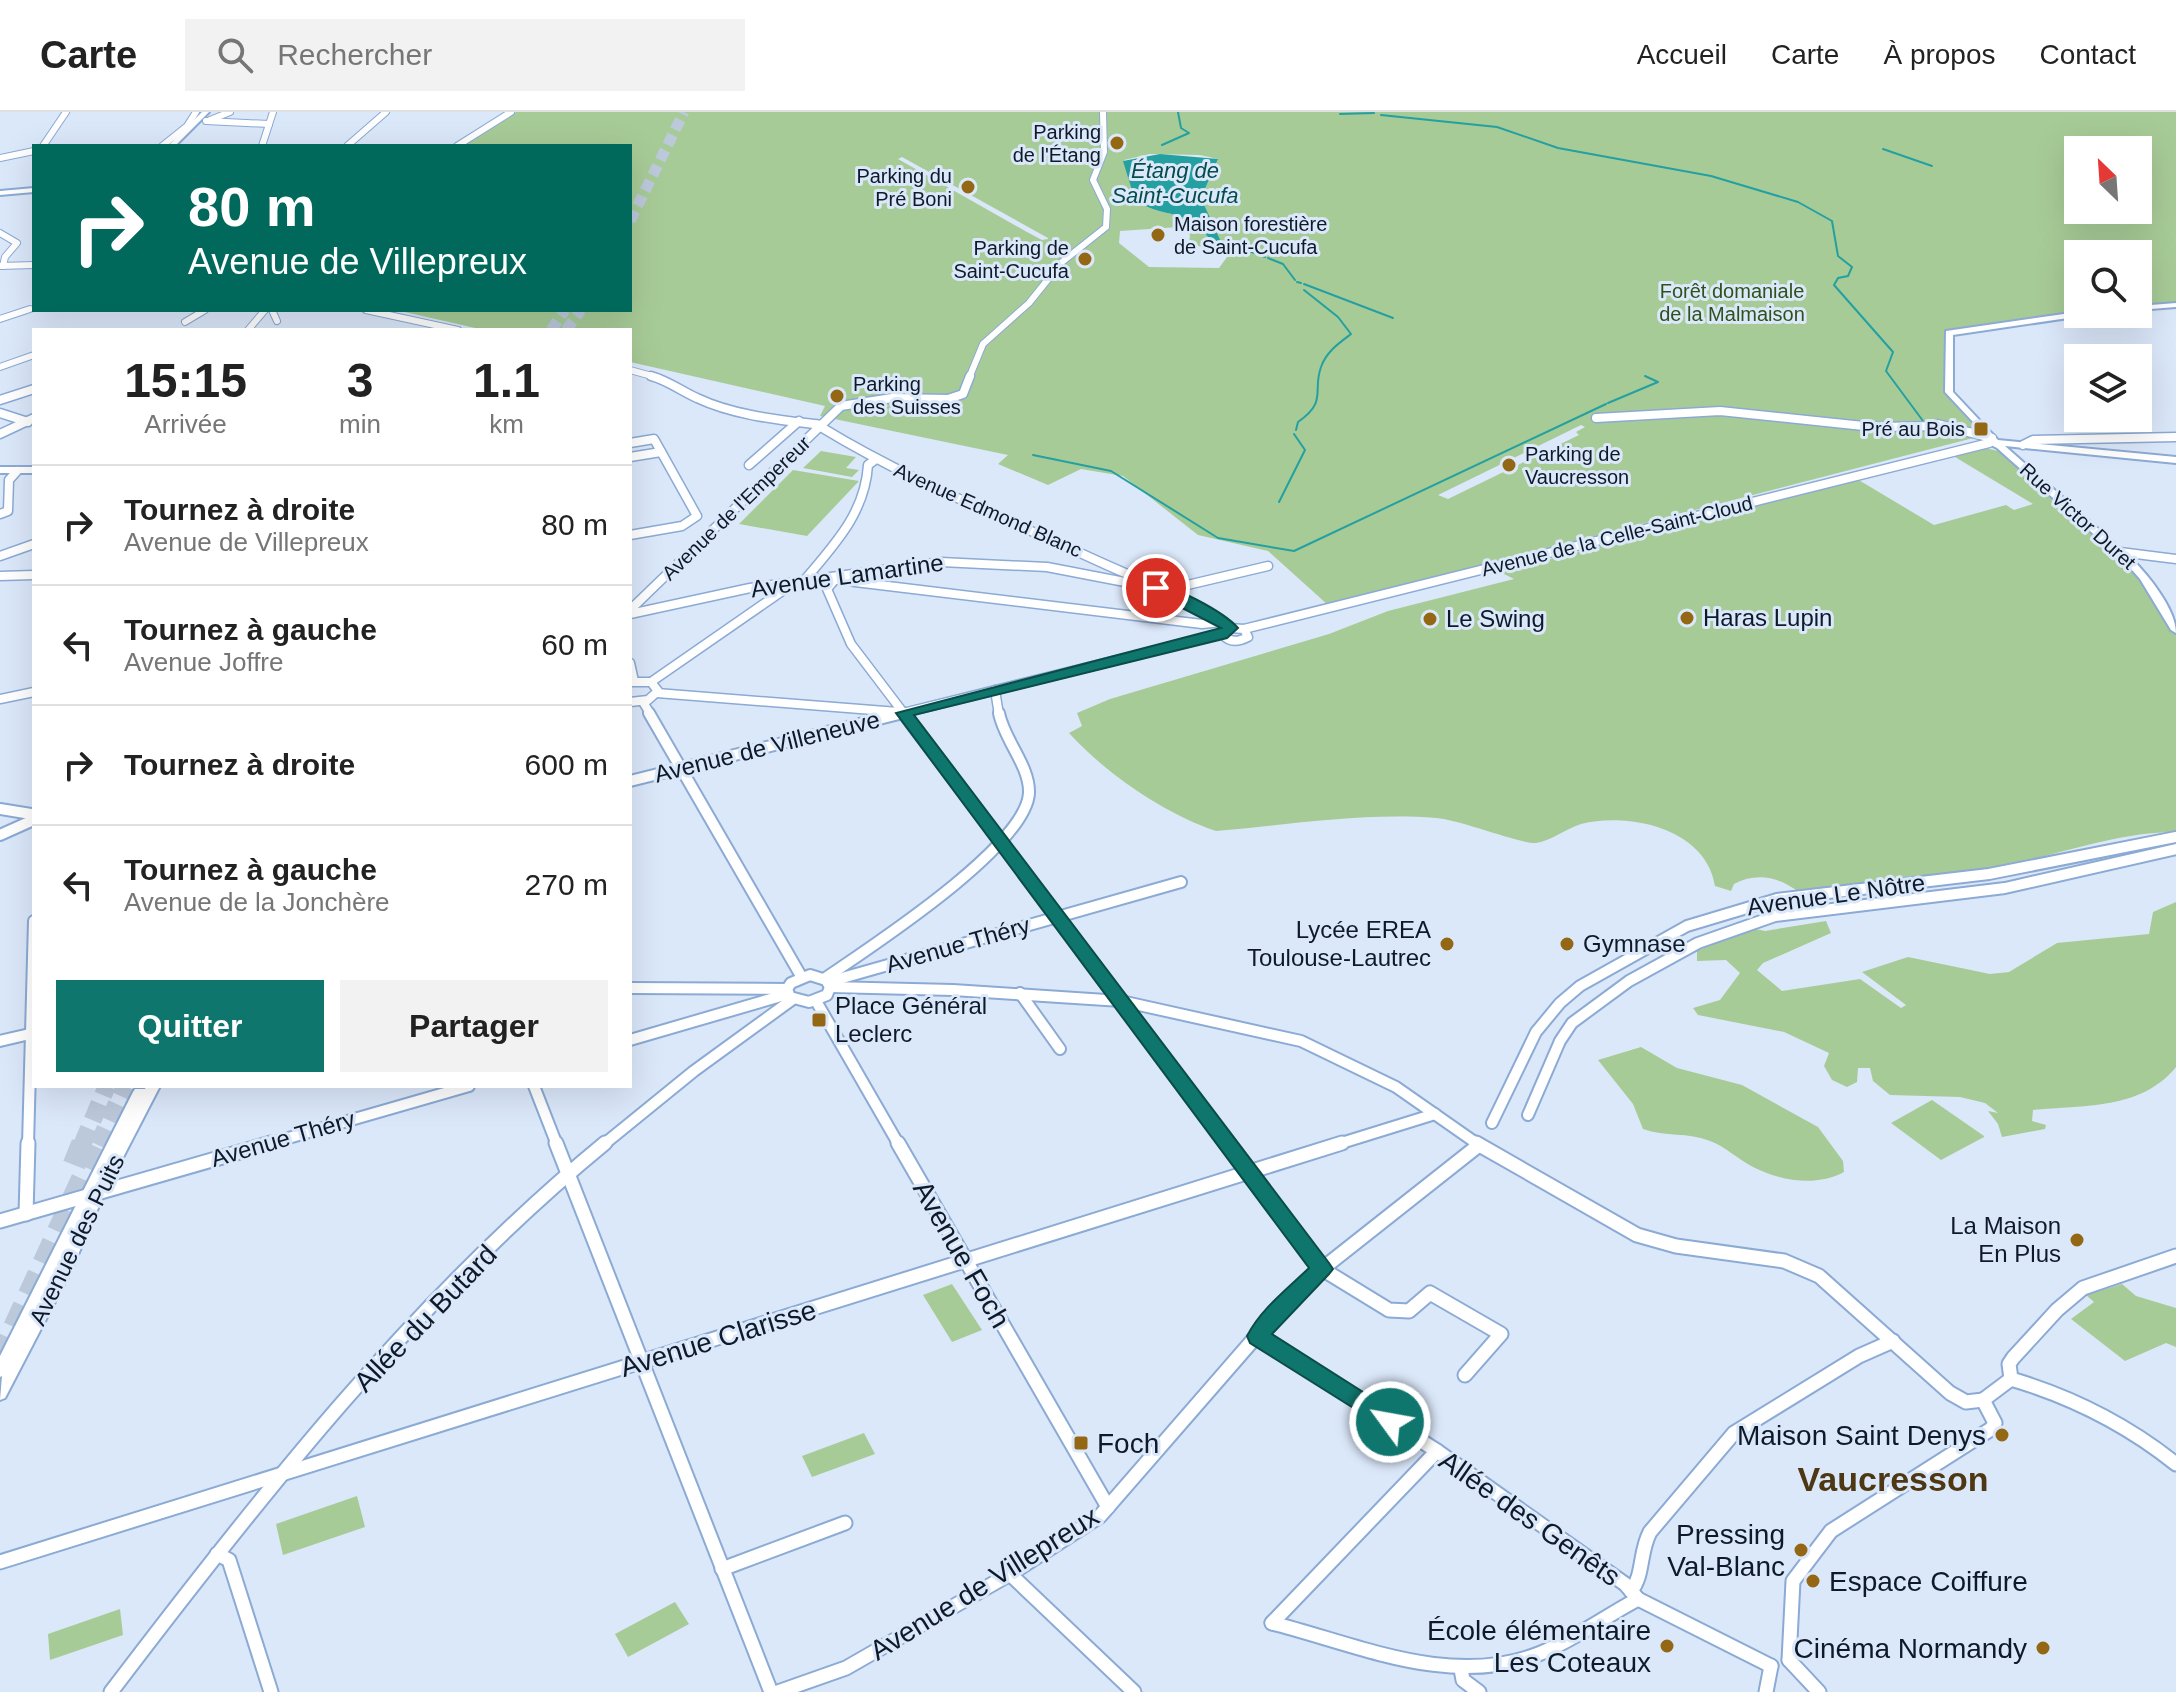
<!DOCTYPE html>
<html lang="fr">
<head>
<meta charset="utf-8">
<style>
  body { margin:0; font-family:Helvetica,sans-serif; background:#f2f2f2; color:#222; height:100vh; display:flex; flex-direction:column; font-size:30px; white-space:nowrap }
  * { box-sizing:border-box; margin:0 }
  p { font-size:26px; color:#767676 }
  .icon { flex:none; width:44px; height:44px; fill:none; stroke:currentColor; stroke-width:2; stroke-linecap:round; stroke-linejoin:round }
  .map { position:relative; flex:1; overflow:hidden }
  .details { position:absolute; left:32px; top:216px; width:600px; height:760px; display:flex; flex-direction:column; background:#fff; border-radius:0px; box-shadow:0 8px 32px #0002 }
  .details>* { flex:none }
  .guide { position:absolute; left:32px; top:32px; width:600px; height:168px; border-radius:0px; box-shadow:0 8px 32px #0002; background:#00695c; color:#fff; overflow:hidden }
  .needle { width:52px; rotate:335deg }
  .fabs { position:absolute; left:2064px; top:24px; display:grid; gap:16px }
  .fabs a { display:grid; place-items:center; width:88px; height:88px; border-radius:0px; background:#fff; box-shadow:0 8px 32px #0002; font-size:40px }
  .pin { position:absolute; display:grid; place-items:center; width:68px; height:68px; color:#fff; margin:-34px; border:4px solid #fff; border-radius:50%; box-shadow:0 2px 8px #0007 }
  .me { position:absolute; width:88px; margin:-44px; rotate:302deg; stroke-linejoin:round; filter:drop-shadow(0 0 6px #0008) }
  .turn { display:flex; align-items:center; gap:28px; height:168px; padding:0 24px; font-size:36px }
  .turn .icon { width:104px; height:104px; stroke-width:2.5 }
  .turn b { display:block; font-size:56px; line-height:68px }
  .eta { display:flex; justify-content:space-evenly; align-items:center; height:136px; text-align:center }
  .eta b { font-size:48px; font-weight:600; line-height:56px }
  .button { display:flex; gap:16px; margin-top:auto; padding:16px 24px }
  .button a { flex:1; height:92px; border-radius:0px; background:#0f766e; color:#fff; font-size:32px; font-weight:600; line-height:92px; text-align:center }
  .button a+a { background:#f2f2f2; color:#222 }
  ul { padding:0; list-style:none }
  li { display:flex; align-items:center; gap:24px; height:120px; padding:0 24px; border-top:2px solid #e0e0e0 }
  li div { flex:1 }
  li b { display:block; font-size:30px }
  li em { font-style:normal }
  header { display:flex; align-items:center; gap:48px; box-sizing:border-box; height:112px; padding:0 40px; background:#fff; border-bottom:2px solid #e0e0e0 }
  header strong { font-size:38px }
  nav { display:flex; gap:44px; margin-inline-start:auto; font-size:28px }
  .search { width:560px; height:72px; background:#f2f2f2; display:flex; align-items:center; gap:20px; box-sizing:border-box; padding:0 28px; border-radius:0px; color:#767676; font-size:30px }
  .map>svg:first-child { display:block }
</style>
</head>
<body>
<header>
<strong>Carte</strong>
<div class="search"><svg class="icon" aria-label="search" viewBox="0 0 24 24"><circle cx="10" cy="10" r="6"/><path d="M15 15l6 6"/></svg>Rechercher</div>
<nav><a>Accueil</a><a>Carte</a><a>À propos</a><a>Contact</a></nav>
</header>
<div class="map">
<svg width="2176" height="1580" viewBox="0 0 2176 1580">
  <rect width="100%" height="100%" fill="#dbe8fa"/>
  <g fill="#a7cb97" fill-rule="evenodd">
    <path d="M516,0H2176V190L2138,194V142H2078V201L1949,221V280L1981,324L1328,493L1268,439L1198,423L1123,364L1081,357L1048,373L998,352L1008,343L820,304L825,294L630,250V218H484L396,198H630V34H459ZM2078,38H2138V98H2078ZM1150,42L1200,43L1218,47L1201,86L1220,130L1212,131C1190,94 1163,108 1135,88L1124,48ZM902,45L1048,126V127L1042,128L1027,120L898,47ZM1179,115L1190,123L1189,132L1230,141L1219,156L1149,155L1119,131L1120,119ZM1581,313L1585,315L1576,320L1579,323L1448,387L1438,383Z"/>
    <path d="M1981,335L1998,339L2014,351C2051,384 2116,431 2144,470C2157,487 2161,507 2176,523V720C2117,720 2059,743 2001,754C1935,766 1867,772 1800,781C1780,765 1757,760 1734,772L1731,779L1715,774C1706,717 1630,700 1581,712C1567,716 1551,729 1536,731C1520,732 1461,708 1436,706C1364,700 1288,713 1216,719C1165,702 1105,661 1069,621L1082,614L1077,601L1110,587L1329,522L1388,499L1514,467L1500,460L1857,367L1934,413L2006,393L2014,398L2033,392L1950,342Z"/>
    <path d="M821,339L856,345L846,356L859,358L852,365L803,356Z"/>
    <path d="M793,358L859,369L807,424L739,412Z"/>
    <path d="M2176,790V955C2141,998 2084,993 2033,998L2032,1009L2046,1013L2045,1017L2002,1025L1998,1012L1988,999L1998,1001L1985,991L1960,985L1890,983L1873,969L1870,956H1858L1857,970L1847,975L1832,968L1824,954L1829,941L1784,920L1698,903L1693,896L1720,888L1740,861L1726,848L1697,849V839L1751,816L1765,819L1826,809L1831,821L1763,851L1757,858L1782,879L1860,867L1901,896L1906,893L1862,860L1908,845L1990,862L2009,860L2057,831L2149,822L2153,800Z"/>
    <path d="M1641,935L1677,956L1742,973L1818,1015L1843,1049L1844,1060C1816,1075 1781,1069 1753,1055C1739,1048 1726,1035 1710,1029C1688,1020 1665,1025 1643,1017L1633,992L1598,948Z"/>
    <path d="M1932,988L1984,1024V1025L1941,1048L1891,1011Z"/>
    <path d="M952,1172L982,1218L952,1230L923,1183Z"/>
    <path d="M2122,1172L2136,1184L2176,1196V1235L2166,1231L2125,1249L2071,1207L2094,1190L2086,1183Z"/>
    <path d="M864,1321L875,1342L812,1365L802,1344Z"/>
    <path d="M357,1384L365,1415L283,1443L276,1412Z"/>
    <path d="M675,1490L689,1512L628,1545L615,1522Z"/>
    <path d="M120,1497L123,1523L50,1548L48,1522Z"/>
  </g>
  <path fill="#24a0a1" d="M1160,42L1218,47L1201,86L1221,130L1212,131C1190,94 1163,108 1135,88L1123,49Z"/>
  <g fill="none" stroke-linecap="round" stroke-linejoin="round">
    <g stroke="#24a0a1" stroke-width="2">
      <path d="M1340,2L1374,1"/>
      <path d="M1381,3L1497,15L1558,36L1711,64L1798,90L1832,109L1838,144L1852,155L1848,164L1838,166L1834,173L1893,240L1886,259L1926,313"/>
      <path d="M1162,33L1189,21L1181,16L1178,0"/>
      <path d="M1883,37L1932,54"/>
      <path d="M1249,139L1265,145"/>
      <path d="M1268,146L1283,152L1295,168"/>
      <path d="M1297,170L1301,171"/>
      <path d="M1304,172L1393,206"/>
      <path d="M1608,291L1658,270L1645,264"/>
      <path d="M1296,318L1298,310C1328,289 1312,280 1321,255C1326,240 1339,231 1351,222L1338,205L1304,178"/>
      <path d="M1932,318L1964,323"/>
      <path d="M1033,343L1111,359L1218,426L1294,439L1606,292"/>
      <path d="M1279,390L1305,338L1294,322"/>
    </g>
    <g stroke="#bcc9db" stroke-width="11" stroke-dasharray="11 6" stroke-linecap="butt">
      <path d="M630,109L684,0"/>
      <path d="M551,218L565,198"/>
      <path d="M566,218L581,198"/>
    </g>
    <g stroke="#bcc9db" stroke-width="18" stroke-dasharray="18 9" stroke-linecap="butt">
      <path d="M82,1033L107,974"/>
      <path d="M98,1033L125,974"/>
    </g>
    <g stroke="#bcc9db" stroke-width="23" stroke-dasharray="23 12" stroke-linecap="butt">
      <path d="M74,1053L83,1031"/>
      <path d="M0,1247L99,1031"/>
    </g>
    <g stroke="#8baad4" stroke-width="8">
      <g id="minor-far3">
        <path d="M210,8L230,0"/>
        <path d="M206,9L269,12"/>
        <path d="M43,34L66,0"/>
        <path d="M162,34L187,14L196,0"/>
        <path d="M262,34L273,0"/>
        <path d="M347,34L386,0"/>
        <path d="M457,34L511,0"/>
        <path d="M0,46L34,39"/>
        <path d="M0,121L17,131L5,145L3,154"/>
        <path d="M0,154L34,153"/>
        <path d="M272,198L277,209"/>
        <path d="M366,198L458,218"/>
        <path d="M0,207L30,197"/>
        <path d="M185,210L205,198"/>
        <path d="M248,218L265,198"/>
        <path d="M0,255L34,243"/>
        <path d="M630,258L659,266"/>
        <path d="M969,266L983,232L1029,191L1062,150L1106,115L1107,97L1093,68L1104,40L1103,0"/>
      </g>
    </g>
    <g stroke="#8baad4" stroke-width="11">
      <g id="minor-far2">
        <path d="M651,264C669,269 681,279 697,286C735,304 781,308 822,313"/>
        <path d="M0,288L34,277"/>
        <path d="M0,301L28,310"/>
        <path d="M1596,306L1720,299L1873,315L1944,314"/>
        <path d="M1937,312L1992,326"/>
        <path d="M821,315C909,369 1007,407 1100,450C1144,470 1191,487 1230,516"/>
        <path d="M0,322L34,306"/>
        <path d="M630,331L654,327L697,404L682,414L630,423"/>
        <path d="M2023,333L2033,328L2176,325"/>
        <path d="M630,345L661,340"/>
        <path d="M749,353L799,309"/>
        <path d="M0,402L8,399L9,368L17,359"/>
        <path d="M2120,440L2176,447"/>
        <path d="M0,444L34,432"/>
        <path d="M0,464L34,463"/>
        <path d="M830,467L1202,512L1222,510"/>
        <path d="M803,470C833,434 865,402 868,353L876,347"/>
        <path d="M833,470L827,477L851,532L905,603"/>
        <path d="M1162,479L1268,454"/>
        <path d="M630,498L841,294L892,286L948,287L963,282L970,264"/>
        <path d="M630,502L750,476L941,450L1047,455L1156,476"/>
        <path d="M1222,522C1230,531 1238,530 1248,525L1244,517"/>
        <path d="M630,551L634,569"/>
        <path d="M630,570H651L658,579L648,588L630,590"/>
        <path d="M651,570L791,473"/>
        <path d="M995,578L999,603"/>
        <path d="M657,581L898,600"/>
        <path d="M0,587L34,580"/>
        <path d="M643,590L651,603"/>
        <path d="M895,603L1222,522L1230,516L1244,517L1989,331"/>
      </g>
    </g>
    <g stroke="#8baad4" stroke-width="14">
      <g id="minor-far1">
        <path d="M649,601L801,864"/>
        <path d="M903,601L1229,1033"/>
        <path d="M630,669L903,601"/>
        <path d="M0,697L31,702"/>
        <path d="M0,723L29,710"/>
        <path d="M810,863L826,868L830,875L827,883L809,890L790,885L787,877L791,871Z"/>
        <path d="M824,867C869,836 1026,735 1029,681C1030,654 1004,628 999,601"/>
        <path d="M828,870L1181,770"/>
        <path d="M830,875L953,878L1121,889L1301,929L1396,975L1479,1033"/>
        <path d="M630,876L787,877"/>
        <path d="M1020,881L1060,937"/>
        <path d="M816,889L899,1033"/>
        <path d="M630,928L788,882"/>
        <path d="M0,929L34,921"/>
        <path d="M534,974L557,1033"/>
        <path d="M1528,1003L1560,929L1572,911L1629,869L1698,831L1775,804L2005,776L2176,737"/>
        <path d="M1492,1011L1536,920L1560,891L1580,874L1687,814L1777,787L1989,762L2176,725"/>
        <path d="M28,1033L34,809"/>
        <path d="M264,1033L469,974"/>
        <path d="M603,1033L694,959L793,887"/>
        <path d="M1335,1033L1435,1002"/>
      </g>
    </g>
    <g stroke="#8baad4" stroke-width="17">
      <g id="minor">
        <path d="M556,1031L771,1580"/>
        <path d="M898,1031L1108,1395"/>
        <path d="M1227,1031L1322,1157L1389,1198L1409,1199L1430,1181L1501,1222L1465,1263"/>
        <path d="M1476,1031L1637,1123L1676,1134L1784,1149L1819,1164L1950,1281L1966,1290L1983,1288"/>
        <path d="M26,1102L28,1031"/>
        <path d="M0,1109L271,1031"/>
        <path d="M1258,1224L1437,1339L1625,1472L1638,1487L1771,1554"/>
        <path d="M2011,1267C2072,1285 2126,1312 2176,1352"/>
        <path d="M1983,1288L2011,1267L2009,1252L2013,1246L2057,1198L2083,1176L2176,1144"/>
        <path d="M217,1442L229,1448L271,1580"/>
        <path d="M0,1450L1342,1031"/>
        <path d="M722,1457L845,1411"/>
        <path d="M1010,1462L1134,1580"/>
        <path d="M1631,1479C1644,1463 1639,1441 1650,1420L1734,1321L1859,1244L1893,1229"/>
        <path d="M1272,1511C1359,1533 1452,1577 1541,1541C1575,1527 1606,1504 1638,1487"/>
        <path d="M1272,1511L1437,1339"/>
        <path d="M1789,1548L1793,1469L1831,1419L1991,1317L1995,1311L1983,1288"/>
        <path d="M1789,1548L1819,1580"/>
        <path d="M1461,1557L1463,1568L1479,1580"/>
        <path d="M111,1580C259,1385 415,1187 605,1031"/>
        <path d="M778,1580L846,1556L1010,1462L1100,1404L1280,1197L1322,1157L1479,1033"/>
        <path d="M1766,1580L1771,1554"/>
      </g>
    </g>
    <g stroke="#8baad4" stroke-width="4">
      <g id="tertiary">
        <path d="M202,0H209L175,34H168Z"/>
        <path d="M34,76V80L0,83V79Z"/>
        <path d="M2176,191V195L2138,198V194Z"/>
        <path d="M2078,200V202H2086L2082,204L1953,223V280L1998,328L2176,345V351L2005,334L2131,446C2148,463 2176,497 2176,521L2171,518L2140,467L2125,450L1997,336L1985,330L1989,327L1945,280L1946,219Z"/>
        <rect x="0" y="355" width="34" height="6"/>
        <path d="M146,974H160L104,1082L71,1159L5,1286L0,1288L2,1264L0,1265V1244L133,980L135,977H145Z"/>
      </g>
    </g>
    <use href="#minor-far3" stroke="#fff" stroke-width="6"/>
    <use href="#minor-far2" stroke="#fff" stroke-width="8"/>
    <use href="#minor-far1" stroke="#fff" stroke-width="10"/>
    <use href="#minor" stroke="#fff" stroke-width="13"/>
    <use href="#tertiary" fill="#fff" fill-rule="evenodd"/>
  </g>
  <path fill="#0f766e" stroke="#0a4d48" stroke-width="2" d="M1151,473C1170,470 1225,501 1238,516L1227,526L914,603L1329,1151L1333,1157L1329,1162L1272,1222L1399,1303L1402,1310L1399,1316L1390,1319L1250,1231L1247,1224C1261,1197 1287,1177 1309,1156L896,601L1221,516L1151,480Z"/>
  <g fill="#946714" stroke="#dbe8fa" stroke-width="3">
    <circle cx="1117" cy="31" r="8"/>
    <circle cx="968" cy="75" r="8"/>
    <circle cx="1158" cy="123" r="8"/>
    <circle cx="1085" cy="147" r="8"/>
    <circle cx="837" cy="284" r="8"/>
    <rect x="1973" y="309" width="16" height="16" rx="4"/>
    <circle cx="1509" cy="353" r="8"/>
    <circle cx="1687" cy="506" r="8"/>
    <circle cx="1430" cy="507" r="8"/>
    <circle cx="1447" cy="832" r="8"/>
    <circle cx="1567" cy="832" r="8"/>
    <rect x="811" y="900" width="16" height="16" rx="4"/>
    <circle cx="2077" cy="1128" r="8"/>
    <circle cx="2002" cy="1323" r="8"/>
    <rect x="1073" y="1323" width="16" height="16" rx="4"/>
    <circle cx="1801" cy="1438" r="8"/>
    <circle cx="1813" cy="1469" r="8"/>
    <circle cx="1667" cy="1534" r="8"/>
    <circle cx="2043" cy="1536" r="8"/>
  </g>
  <g text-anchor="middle" stroke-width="6" stroke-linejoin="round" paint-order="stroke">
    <g font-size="20" fill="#0e1a2a" stroke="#dbe8fa" text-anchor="end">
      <text x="1101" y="27">Parking<tspan x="1101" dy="23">de l'Étang</tspan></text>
      <text x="952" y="71">Parking du<tspan x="952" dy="23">Pré Boni</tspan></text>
      <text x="1174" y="119" text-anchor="start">Maison forestière<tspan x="1174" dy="23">de Saint-Cucufa</tspan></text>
      <text x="1069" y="143">Parking de<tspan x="1069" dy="23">Saint-Cucufa</tspan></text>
      <text x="853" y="279" text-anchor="start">Parking<tspan x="853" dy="23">des Suisses</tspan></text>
      <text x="1965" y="324">Pré au Bois</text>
      <text x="1525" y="349" text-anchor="start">Parking de<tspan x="1525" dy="23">Vaucresson</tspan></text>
    </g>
    <g font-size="20" fill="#2e521a" stroke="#dbe8fa">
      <text x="1732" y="186">Forêt domaniale<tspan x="1732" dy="23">de la Malmaison</tspan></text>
    </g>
    <g font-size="20" fill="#0e1a2a" stroke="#dbe8fa">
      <text transform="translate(736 396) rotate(-44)" y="7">Avenue de l'Empereur</text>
      <text transform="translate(988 398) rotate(24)" y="7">Avenue Edmond Blanc</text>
      <text transform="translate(2078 404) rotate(42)" y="7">Rue Victor Duret</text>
      <text transform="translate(1617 424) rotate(-14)" y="7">Avenue de la Celle-Saint-Cloud</text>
    </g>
    <g font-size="22" font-style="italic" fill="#054c4d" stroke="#dbe8fa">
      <text x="1175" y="66">Étang de<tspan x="1175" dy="25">Saint-Cucufa</tspan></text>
    </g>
    <g font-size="24" fill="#0e1a2a" stroke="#dbe8fa">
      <text transform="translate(847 464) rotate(-8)" y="8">Avenue Lamartine</text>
      <text transform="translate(767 635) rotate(-14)" y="8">Avenue de Villeneuve</text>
      <text transform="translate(1836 783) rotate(-8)" y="8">Avenue Le Nôtre</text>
      <text transform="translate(958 833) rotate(-16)" y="8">Avenue Théry</text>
      <text transform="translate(283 1027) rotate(-16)" y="8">Avenue Théry</text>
      <text transform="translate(77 1128) rotate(-64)" y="8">Avenue des Puits</text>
    </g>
    <g font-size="24" fill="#0e1a2a" stroke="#dbe8fa" text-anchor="start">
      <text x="1703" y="514">Haras Lupin</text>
      <text x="1446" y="515">Le Swing</text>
      <text x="1431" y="826" text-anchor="end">Lycée EREA<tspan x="1431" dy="28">Toulouse-Lautrec</tspan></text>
      <text x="1583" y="840">Gymnase</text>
      <text x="835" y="902">Place Général<tspan x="835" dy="28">Leclerc</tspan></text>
      <text x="2061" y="1122" text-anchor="end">La Maison<tspan x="2061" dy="28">En Plus</tspan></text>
    </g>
    <g font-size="28" fill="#0e1a2a" stroke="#dbe8fa">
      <text transform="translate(962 1142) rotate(60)" y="10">Avenue Foch</text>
      <text transform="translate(425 1206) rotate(-46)" y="10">Allée du Butard</text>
      <text transform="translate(718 1226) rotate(-17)" y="10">Avenue Clarisse</text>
      <text transform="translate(1530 1406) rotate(35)" y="10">Allée des Genêts</text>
      <text transform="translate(984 1471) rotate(-32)" y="10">Avenue de Villepreux</text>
    </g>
    <g font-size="28" fill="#0e1a2a" stroke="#dbe8fa" text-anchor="end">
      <text x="1986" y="1333">Maison Saint Denys</text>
      <text x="1097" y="1341" text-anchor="start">Foch</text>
      <text x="1785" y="1432">Pressing<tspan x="1785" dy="32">Val-Blanc</tspan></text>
      <text x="1829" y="1479" text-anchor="start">Espace Coiffure</text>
      <text x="1651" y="1528">École élémentaire<tspan x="1651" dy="32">Les Coteaux</tspan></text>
      <text x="2027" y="1546">Cinéma Normandy</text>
    </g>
    <g font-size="34" font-weight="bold" fill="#4e3814" stroke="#dbe8fa">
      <text x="1893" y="1379">Vaucresson</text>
    </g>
  </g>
</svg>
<div class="fabs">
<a><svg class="needle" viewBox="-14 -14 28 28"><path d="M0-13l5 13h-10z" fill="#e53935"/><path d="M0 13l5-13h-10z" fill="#767676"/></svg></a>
<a><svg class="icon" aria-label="search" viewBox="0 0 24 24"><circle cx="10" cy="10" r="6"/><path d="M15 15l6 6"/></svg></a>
<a><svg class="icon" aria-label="layers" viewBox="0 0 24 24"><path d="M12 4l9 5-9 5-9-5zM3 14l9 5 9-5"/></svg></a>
</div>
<div class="pin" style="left:1156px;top:476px;background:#d93025"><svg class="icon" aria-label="arrive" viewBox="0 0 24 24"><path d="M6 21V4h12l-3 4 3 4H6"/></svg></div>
<svg class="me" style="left:1390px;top:1310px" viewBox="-20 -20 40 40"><circle r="17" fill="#0f766e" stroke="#fff" stroke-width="3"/><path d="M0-11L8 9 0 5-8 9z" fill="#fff"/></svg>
<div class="guide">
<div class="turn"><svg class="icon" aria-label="right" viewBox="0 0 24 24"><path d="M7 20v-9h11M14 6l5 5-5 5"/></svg><div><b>80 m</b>Avenue de Villepreux</div></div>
</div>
<section class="details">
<div class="eta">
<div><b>15:15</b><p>Arrivée</p></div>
<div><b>3</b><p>min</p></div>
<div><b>1.1</b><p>km</p></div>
</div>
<ul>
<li><svg class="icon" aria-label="right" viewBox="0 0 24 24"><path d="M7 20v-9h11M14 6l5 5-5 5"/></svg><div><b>Tournez à droite</b><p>Avenue de Villepreux</p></div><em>80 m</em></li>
<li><svg class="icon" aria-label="left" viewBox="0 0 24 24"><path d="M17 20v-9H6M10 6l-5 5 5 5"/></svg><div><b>Tournez à gauche</b><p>Avenue Joffre</p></div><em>60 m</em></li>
<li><svg class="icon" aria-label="right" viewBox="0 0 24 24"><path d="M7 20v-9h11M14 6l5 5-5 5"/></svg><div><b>Tournez à droite</b></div><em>600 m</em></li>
<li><svg class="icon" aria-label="left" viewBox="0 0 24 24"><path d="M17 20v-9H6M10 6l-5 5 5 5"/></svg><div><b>Tournez à gauche</b><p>Avenue de la Jonchère</p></div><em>270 m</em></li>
</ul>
<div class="button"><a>Quitter</a><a>Partager</a></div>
</section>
</div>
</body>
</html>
